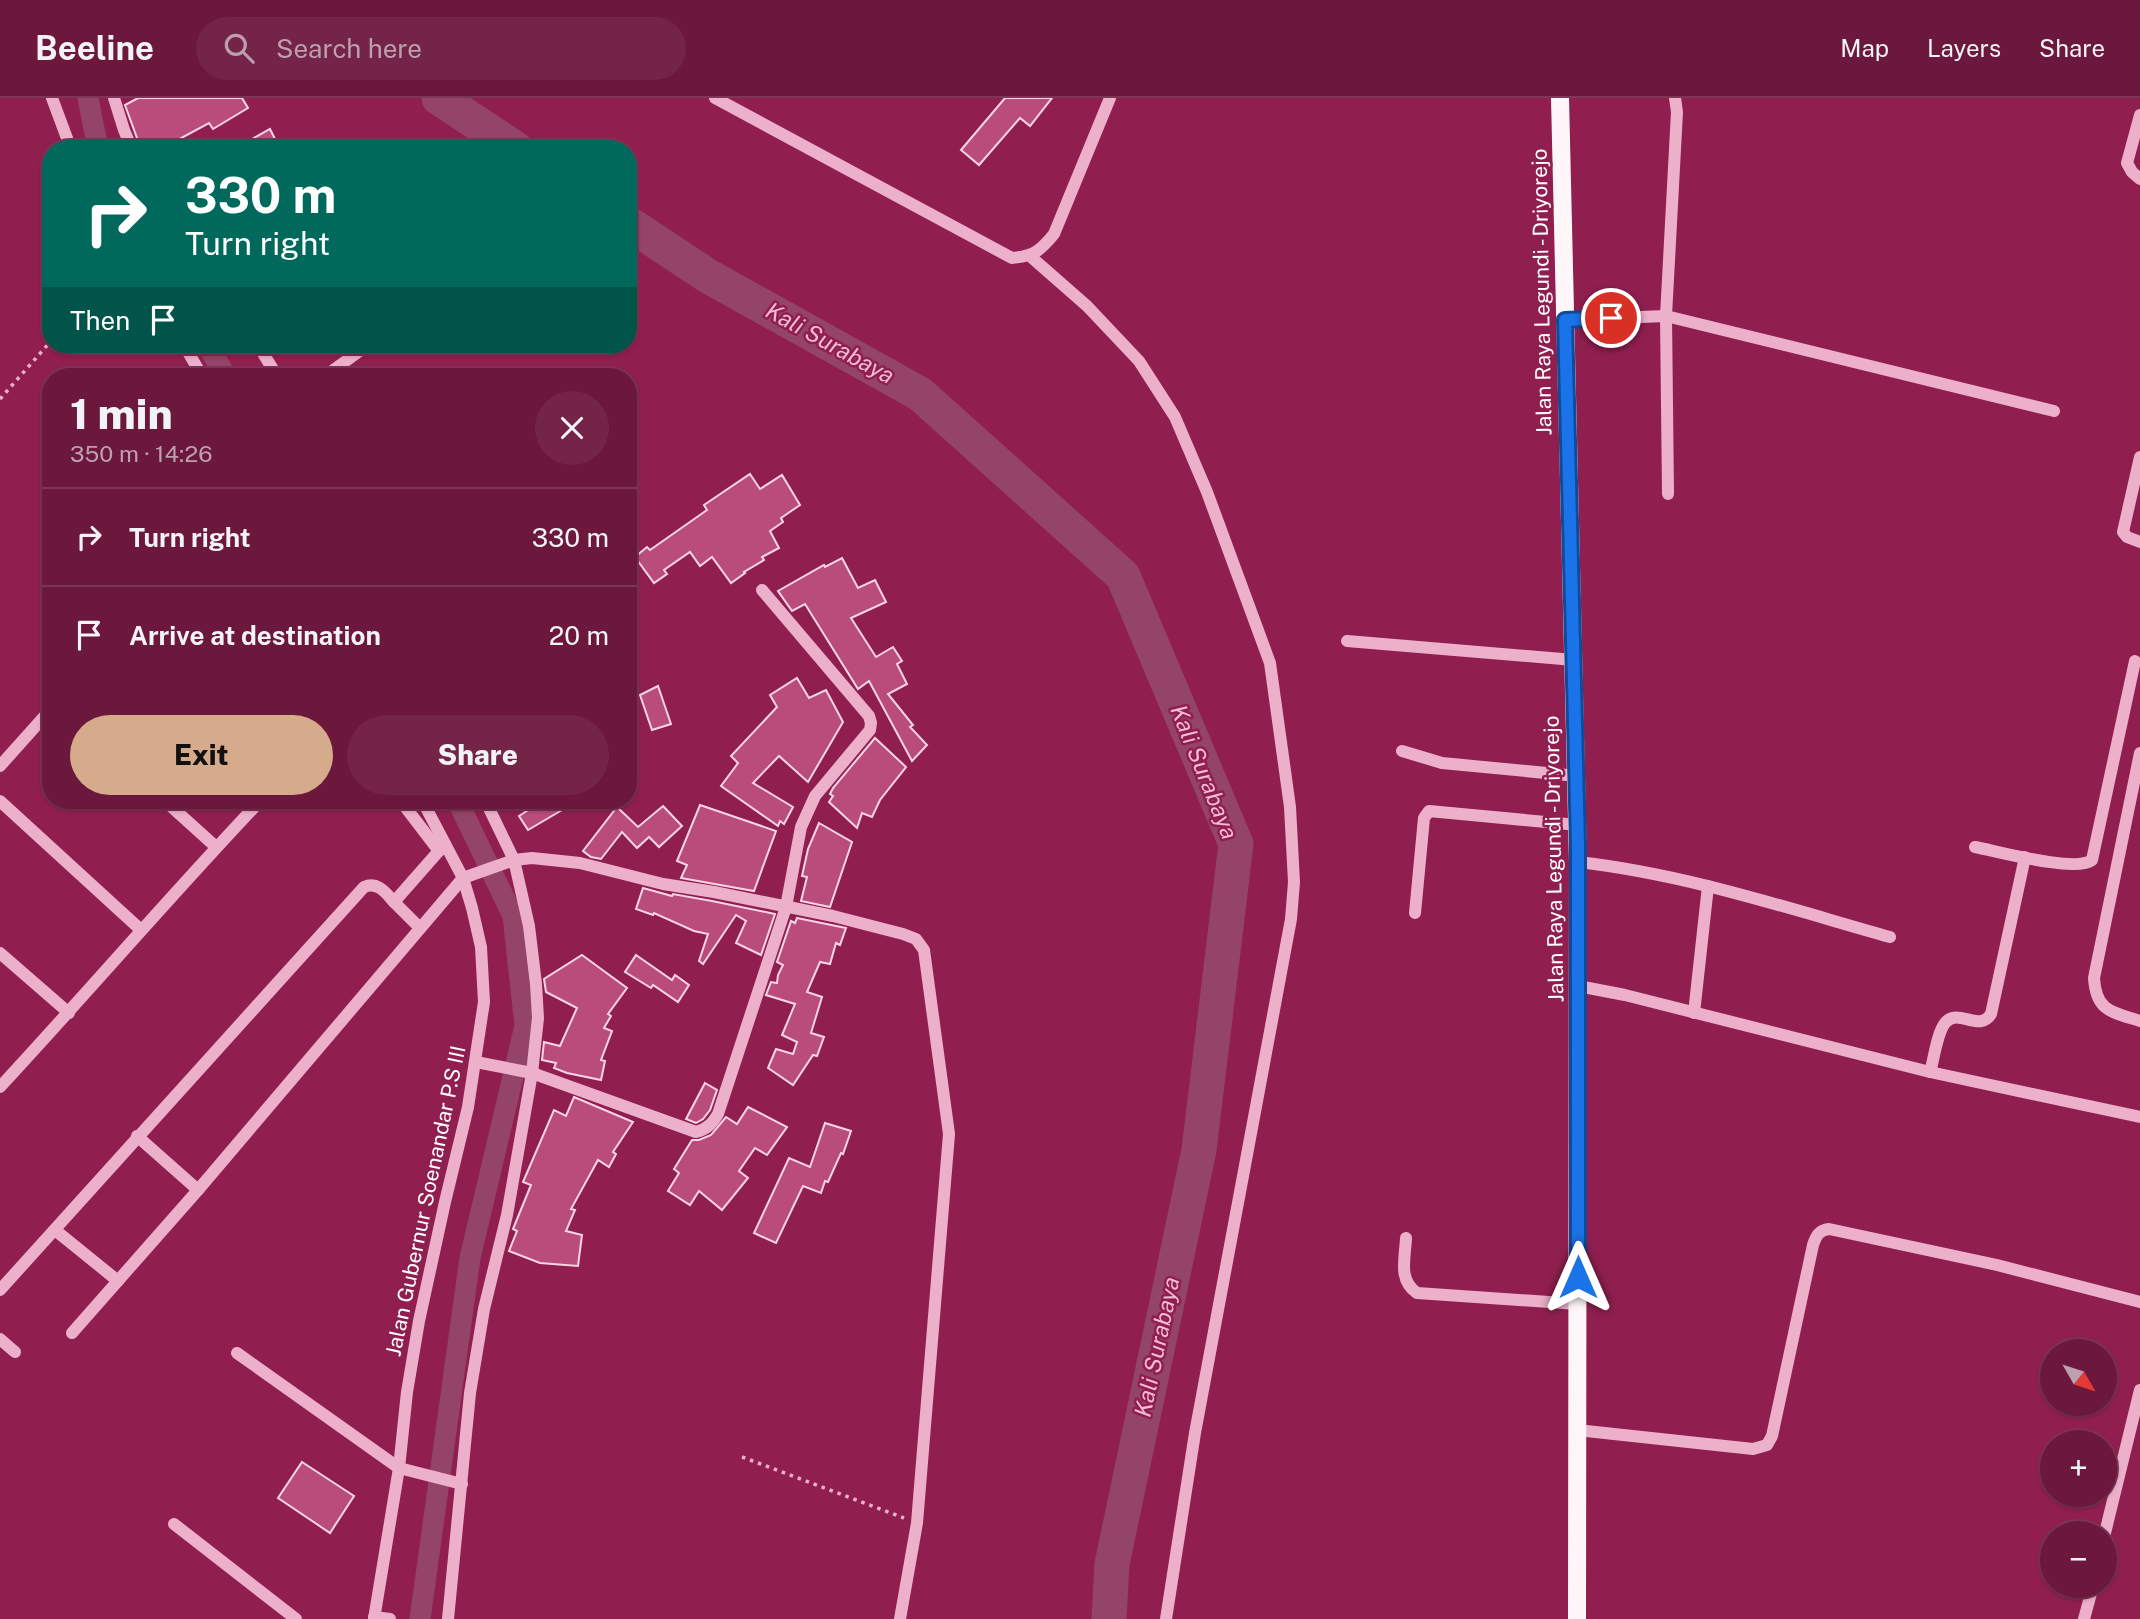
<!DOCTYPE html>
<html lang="en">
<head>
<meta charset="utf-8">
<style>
  body { margin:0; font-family:"Public Sans",sans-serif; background:#742447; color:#f1f3f6; height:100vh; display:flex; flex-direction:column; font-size:26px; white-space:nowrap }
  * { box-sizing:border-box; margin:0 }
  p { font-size:23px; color:#be9faf }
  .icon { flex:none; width:38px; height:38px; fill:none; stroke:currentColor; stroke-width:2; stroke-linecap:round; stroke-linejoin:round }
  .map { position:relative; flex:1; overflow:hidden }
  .side { position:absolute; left:42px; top:270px; width:595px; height:441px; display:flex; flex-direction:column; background:#6c173c; border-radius:28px; box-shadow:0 2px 5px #0004,0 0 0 2px #7f3656 }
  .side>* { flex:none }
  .banner { position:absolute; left:42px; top:42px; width:595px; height:214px; border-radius:28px; box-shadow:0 2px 5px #0004,0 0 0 2px #7f3656; background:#00695c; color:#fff; overflow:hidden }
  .needle { width:46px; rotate:129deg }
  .fabs { position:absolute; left:2040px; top:1241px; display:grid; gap:14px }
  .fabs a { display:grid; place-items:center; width:77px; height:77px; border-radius:50%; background:#6c173c; box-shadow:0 2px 5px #0004,0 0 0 2px #7f3656; font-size:35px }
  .pin { position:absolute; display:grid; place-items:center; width:60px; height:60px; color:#fff; margin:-30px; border:4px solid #fff; border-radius:50%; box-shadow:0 2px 7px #0007 }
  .me { position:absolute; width:77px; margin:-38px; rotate:0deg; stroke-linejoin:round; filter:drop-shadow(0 0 5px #0008) }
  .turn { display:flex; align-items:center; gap:24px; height:147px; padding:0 28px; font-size:32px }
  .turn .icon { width:91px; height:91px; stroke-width:2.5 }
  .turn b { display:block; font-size:49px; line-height:60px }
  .then { display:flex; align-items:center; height:66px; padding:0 28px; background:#0003; gap:14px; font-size:26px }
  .round { display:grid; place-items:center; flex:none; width:74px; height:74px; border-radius:37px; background:#742447 }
  .head { display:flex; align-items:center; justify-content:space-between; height:119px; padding:0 28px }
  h1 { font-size:42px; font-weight:800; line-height:52px }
  .button { display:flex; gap:14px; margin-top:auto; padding:14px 28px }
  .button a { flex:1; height:80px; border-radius:42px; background:#d6ab8b; color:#111; font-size:28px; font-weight:800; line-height:80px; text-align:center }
  .button a+a { background:#742447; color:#f1f3f6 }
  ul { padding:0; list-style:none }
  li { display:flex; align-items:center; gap:21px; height:98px; padding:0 28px; border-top:2px solid #7f3656 }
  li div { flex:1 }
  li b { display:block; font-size:26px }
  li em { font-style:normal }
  header { display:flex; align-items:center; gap:42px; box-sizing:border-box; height:98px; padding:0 35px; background:#6c173c; border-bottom:2px solid #7f3656 }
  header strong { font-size:33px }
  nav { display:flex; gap:38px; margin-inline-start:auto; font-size:24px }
  .search { width:490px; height:63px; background:#742447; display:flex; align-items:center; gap:18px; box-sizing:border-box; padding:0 24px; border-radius:38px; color:#be9faf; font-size:26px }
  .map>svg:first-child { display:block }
</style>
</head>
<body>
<header>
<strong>Beeline</strong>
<div class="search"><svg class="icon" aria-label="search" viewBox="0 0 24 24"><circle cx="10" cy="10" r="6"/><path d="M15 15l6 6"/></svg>Search here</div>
<nav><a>Map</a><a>Layers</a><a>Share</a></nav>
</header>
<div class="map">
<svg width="2140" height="1521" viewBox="0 0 2140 1521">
  <rect width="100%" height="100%" fill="#901f50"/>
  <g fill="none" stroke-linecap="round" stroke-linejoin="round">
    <g stroke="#944466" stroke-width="21">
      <path d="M88,0L98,51"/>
      <path d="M207,247L226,278"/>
      <path d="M420,1521L470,1160L525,928L513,818L457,702"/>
    </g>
    <g stroke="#944466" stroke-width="35">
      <path d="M439,0L516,51"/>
      <path d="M628,125L708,178L920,296L1123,478L1236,746L1199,1052L1112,1466L1109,1521"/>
    </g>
  </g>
  <g fill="#b94c7b" stroke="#f9d5e5" stroke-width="2">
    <path d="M138,0H242L248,10L213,31L209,25L161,51H141L125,7Z"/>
    <path d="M1005,0H1052L1030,28L1020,20L979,67L961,52Z"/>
    <path d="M270,31L280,51H234Z"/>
    <path d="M750,376L760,391L782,377L800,407L781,420L783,424L770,433L779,450L762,459L764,462L744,474L745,475L731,485L712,459L700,468L690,454L664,472L667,476L654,485L635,459L647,449L650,452L707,412L704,407Z"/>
    <path d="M842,460L858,490L875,482L886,504L851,520L876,559L893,549L902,563L897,566L907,586L888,596L913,627L910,629L927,647L912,663L869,583L858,591L805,506L792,513L778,493L824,467L825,469Z"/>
    <path d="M797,580L809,600L826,592L843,624L808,684L779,658L753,685L793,709L784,726L780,723L778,728L721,688L738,665L731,658L777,609L770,597Z"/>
    <path d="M658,588L671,626L652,632L640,597Z"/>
    <path d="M875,640L906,669L880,702L872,719L862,715L857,730L829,704L833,698L830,696L833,690Z"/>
    <path d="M533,702H579L528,732L519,718L536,707Z"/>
    <path d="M700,707L776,733L754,793L681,780L687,767L677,763Z"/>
    <path d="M663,708L682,728L659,749L649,739L637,750L622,734L601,761L591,759L583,753L617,709L638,729Z"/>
    <path d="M819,725L852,744L830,809L801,803L807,779L802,778L808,751Z"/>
    <path d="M643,790L672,798L673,796L712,803L775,816L761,857L736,845L746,823L736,817L703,866L699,863L708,836L694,833L654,815L653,817L636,811Z"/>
    <path d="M797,820L846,830L840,847L836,845L830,866L820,864L807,894L822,899L811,935L824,939L817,958L813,957L793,987L768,970L776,951L793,956L797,944L782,937L795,906L766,897L771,884L777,885L778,877L783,867L777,864L791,823L795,825Z"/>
    <path d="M582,857L627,890L608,916L611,918L604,930L612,933L601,962L605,963L601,982L567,975L554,970L556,965L542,962L544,944L560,948L577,910L546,894L544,881Z"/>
    <path d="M636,857L672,882L675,877L689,887L678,904L653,887L651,890L625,874Z"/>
    <path d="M705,985L717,992L710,1012L703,1021L696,1025L686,1021Z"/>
    <path d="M574,999L633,1024L613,1054L616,1056L609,1069L598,1062L571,1111L575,1112L566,1133L582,1137L578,1168L540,1165L509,1153L517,1133L513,1131L531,1087L523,1084L554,1012L566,1018Z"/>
    <path d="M748,1009L787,1029L767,1057L755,1050L739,1073L748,1080L722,1112L699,1093L690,1107L668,1093L679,1075L674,1071L692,1042H699L711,1037L726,1019L737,1026Z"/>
    <path d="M825,1025L851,1033L843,1056L841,1055L828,1084L825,1083L821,1095L803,1088L776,1145L754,1135L789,1060L810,1069Z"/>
    <path d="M302,1364L354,1398L330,1435L278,1400Z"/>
  </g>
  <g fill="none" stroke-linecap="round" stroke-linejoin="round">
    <g stroke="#edb0cb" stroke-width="3.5" stroke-dasharray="3.5 5" stroke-linecap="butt">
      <path d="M0,301L51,243"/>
      <path d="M742,1359L904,1420"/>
    </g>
    <g stroke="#edb0cb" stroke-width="12">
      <path d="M52,0L71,51"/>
      <path d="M114,0L124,32L132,51"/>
      <path d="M715,0L1012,160C1034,158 1040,153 1054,136L1110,0"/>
      <path d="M1675,0L1677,14L1666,218L2054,313"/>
      <path d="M2140,17L2127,65L2132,74L2140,81"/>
      <path d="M1030,158L1087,208L1139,263L1175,319L1207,394L1270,565L1290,709L1294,784L1291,821L1195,1335L1166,1521"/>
      <path d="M1565,222L1666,218L1668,396"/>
      <path d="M184,247L202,278"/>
      <path d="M258,247L277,278"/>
      <path d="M325,278L368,247"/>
      <path d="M2140,359L2123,434L2127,439L2140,444"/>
      <path d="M1347,543L1574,562"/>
      <path d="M1402,653L1442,665L1577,678"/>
      <path d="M2140,655L2094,880C2096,913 2111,914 2140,923"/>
      <path d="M0,668L51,611"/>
      <path d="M164,702L216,749"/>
      <path d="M400,702L439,753"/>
      <path d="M0,703L141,832"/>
      <path d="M1975,749C1997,753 2076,775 2092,762L2135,563"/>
      <path d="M1578,764C1685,776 1787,810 1890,839"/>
      <path d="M394,804L420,830"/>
      <path d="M1415,815L1424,720L1429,713L1578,727"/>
      <path d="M0,855L69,915"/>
      <path d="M1578,888L1625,897L1930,974L2140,1019"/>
      <path d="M1694,915L1708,788"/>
      <path d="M476,964L532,975L696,1034C707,1031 712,1026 718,1016L786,809L801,729L815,698L870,632L871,625L869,618L762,492"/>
      <path d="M1930,974C1934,961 1937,935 1945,925C1958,909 1979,935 1991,916L2025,759"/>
      <path d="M0,989C88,894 172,796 261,702"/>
      <path d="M137,1038L198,1092"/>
      <path d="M55,1132L118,1183"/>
      <path d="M1406,1140C1405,1161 1398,1182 1417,1195L1578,1206"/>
      <path d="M0,1192L364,789C378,783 386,795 394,804L445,746"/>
      <path d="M72,1235L198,1092L463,780L514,762L532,760L580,765L663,786L714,794L833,818L903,836L916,841L924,852L949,1036L917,1425L900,1521"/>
      <path d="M0,1241L15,1254"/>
      <path d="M237,1255L399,1370L462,1386"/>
      <path d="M1577,1332L1753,1351L1767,1347L1772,1338L1813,1147C1816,1138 1819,1132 1829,1131L1997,1167L2140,1204"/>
      <path d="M174,1426L296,1521"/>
      <path d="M2105,1435L2140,1292"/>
      <path d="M374,1519L390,1521"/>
      <path d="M374,1521L399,1370L407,1294L419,1223L445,1104L468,1009L484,904L481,849L472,810L463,780L422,702"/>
      <path d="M448,1521L470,1295L484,1211L507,1117L532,975L538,920L536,886L529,828L514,762L485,702"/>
      <path d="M2084,1521L2093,1488"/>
    </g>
    <path stroke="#fff6f9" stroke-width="18" d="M1560,0L1578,764L1577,1521"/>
  </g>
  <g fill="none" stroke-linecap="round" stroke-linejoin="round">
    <g stroke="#114b97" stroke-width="18">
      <path id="route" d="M1578,1179V746L1565,222L1611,220"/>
    </g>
    <use href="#route" stroke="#1a73e8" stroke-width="12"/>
  </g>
  <g text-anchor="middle" stroke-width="5" stroke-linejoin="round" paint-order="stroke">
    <g font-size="21" fill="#fff" stroke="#901f50">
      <text transform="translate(1542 194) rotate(-91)" y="7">Jalan Raya Legundi - Driyorejo</text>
      <text transform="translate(1554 761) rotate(-91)" y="7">Jalan Raya Legundi - Driyorejo</text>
      <text transform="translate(426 1103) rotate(-78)" y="7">Jalan Gubernur Soenandar P.S III</text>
    </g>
    <g font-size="23" font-style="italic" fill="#f4bcd5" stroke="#901f50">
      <text transform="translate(830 245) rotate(29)" y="8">Kali Surabaya</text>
      <text transform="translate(1204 674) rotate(68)" y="8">Kali Surabaya</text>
      <text transform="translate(1157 1249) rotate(-78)" y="8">Kali Surabaya</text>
    </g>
  </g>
</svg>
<div class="fabs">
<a><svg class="needle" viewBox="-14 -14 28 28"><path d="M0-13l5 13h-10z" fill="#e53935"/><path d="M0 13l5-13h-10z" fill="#be9faf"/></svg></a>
<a>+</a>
<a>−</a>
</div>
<div class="pin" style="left:1611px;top:220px;background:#d93025"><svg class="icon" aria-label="arrive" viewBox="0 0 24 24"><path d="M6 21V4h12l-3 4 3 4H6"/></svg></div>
<svg class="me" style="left:1578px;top:1179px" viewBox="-20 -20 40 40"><path d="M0-17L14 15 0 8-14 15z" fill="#1a73e8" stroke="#fff" stroke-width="4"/></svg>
<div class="banner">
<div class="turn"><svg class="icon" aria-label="right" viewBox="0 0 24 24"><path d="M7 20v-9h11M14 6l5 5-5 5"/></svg><div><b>330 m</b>Turn right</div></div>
<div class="then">Then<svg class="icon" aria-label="arrive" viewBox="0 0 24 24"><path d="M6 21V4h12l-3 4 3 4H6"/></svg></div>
</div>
<section class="side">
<div class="head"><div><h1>1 min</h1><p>350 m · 14:26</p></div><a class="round"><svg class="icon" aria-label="close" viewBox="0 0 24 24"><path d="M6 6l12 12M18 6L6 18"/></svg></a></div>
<ul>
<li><svg class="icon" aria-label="right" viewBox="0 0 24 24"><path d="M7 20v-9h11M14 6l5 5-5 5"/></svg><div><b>Turn right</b></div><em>330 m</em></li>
<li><svg class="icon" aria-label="arrive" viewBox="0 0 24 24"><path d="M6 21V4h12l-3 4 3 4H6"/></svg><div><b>Arrive at destination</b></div><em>20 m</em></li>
</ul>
<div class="button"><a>Exit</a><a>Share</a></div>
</section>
</div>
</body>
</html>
